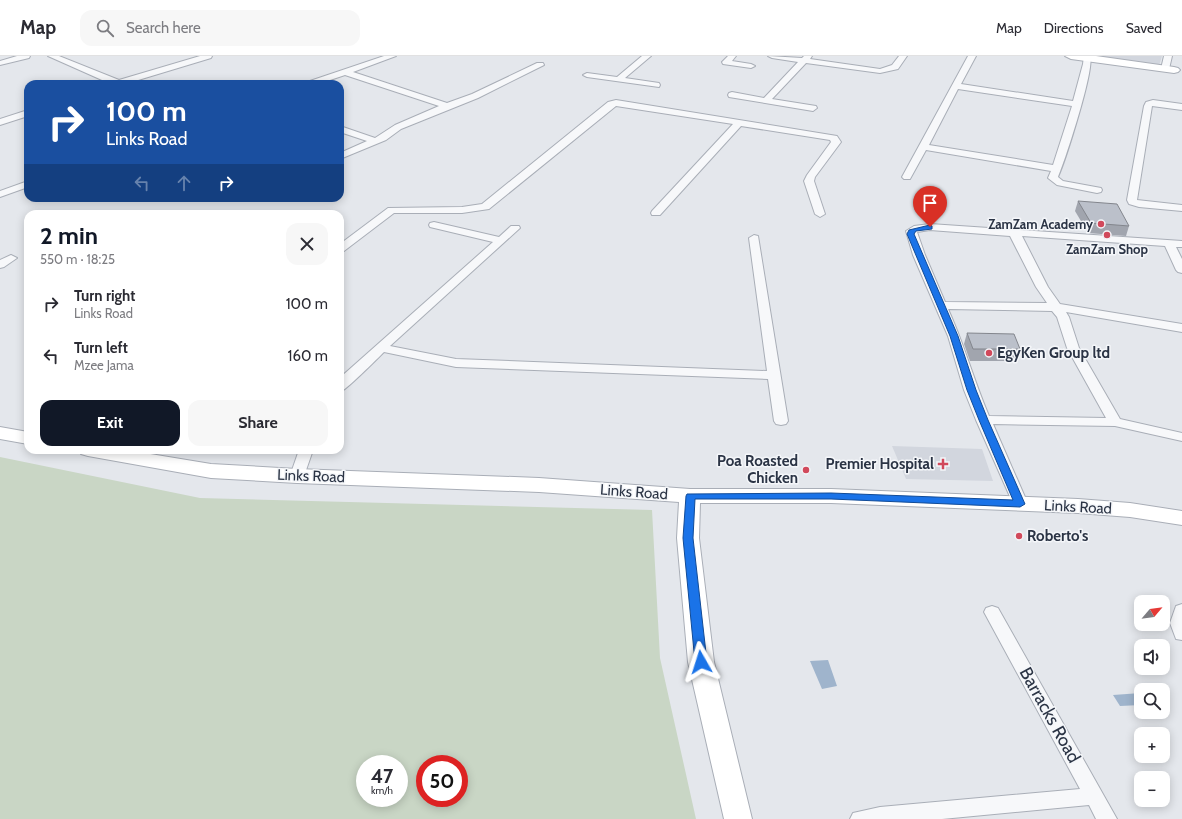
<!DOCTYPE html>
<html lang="en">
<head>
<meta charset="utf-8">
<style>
  body { margin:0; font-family:Cabin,sans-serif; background:#f7f7f7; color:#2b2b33; height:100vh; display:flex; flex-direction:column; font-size:15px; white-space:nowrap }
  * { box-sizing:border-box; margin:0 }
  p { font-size:13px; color:#7c7c81 }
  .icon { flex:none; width:22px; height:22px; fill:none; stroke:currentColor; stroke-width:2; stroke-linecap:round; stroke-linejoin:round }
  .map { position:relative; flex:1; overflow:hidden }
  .side { position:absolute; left:24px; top:154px; width:320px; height:244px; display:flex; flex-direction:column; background:#fff; border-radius:12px; box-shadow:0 2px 10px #0003 }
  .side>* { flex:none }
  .banner { position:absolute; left:24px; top:24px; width:320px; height:122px; border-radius:12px; box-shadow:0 2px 10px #0003; background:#1a4fa0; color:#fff; overflow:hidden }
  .needle { width:26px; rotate:61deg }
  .controls { position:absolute; left:1134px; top:539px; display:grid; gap:8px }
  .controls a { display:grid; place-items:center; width:36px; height:36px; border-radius:8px; background:#fff; box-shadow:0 2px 10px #0003; font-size:20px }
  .speed { position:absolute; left:356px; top:699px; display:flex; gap:8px; font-size:20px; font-weight:700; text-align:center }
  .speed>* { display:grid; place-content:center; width:52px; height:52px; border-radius:50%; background:#fff; box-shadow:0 2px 10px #0003; line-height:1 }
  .speed small { font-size:10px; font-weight:400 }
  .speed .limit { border:6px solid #d22; background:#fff; color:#111 }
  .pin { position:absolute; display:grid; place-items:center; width:34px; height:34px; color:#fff; margin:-41px -17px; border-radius:50% 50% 50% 0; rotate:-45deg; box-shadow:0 0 4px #0007 }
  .pin .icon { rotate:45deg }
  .me { position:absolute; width:44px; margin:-22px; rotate:354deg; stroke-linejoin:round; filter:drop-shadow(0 0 3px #0008) }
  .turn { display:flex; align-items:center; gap:14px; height:84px; padding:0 16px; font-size:18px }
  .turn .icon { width:52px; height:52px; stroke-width:2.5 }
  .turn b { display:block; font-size:28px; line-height:34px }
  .lanes { display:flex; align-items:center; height:38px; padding:0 16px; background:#0003; justify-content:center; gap:20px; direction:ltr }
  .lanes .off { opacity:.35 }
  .round { display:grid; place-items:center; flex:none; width:42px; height:42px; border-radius:12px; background:#f7f7f7 }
  .overview { display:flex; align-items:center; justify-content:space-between; height:68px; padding:0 16px }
  h1 { font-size:24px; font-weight:700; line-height:30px; color:#111827 }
  .action { display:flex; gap:8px; margin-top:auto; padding:8px 16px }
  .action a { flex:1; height:46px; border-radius:12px; background:#111827; color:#fff; font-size:16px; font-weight:700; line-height:46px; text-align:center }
  .action a+a { background:#f7f7f7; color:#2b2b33 }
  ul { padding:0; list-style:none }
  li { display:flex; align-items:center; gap:12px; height:52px; padding:0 16px }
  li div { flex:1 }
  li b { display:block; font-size:15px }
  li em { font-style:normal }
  header { display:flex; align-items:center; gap:24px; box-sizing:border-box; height:56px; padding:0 20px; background:#fff; border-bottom:1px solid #e1e1e2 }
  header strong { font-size:19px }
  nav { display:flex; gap:22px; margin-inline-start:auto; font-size:14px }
  .search { width:280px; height:36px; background:#f7f7f7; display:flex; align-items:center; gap:10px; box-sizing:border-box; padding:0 14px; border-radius:12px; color:#7c7c81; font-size:15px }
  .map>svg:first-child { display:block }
</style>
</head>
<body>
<header>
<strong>Map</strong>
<div class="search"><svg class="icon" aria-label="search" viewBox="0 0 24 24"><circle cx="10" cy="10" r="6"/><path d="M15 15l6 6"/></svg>Search here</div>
<nav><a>Map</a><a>Directions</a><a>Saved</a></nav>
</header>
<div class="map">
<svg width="1182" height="763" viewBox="0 0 1182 763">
  <rect width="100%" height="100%" fill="#e4e7ec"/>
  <g fill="#d2d6de">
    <path d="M1098,0H1162L1159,10L1150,7Z"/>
    <path d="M892,390L982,393L993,425L906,423Z"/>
  </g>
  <path fill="#c9d6c5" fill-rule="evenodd" d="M0,401L200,442L652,454L660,602L696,763H0ZM365,708H399V742H365ZM425,708H459V742H425Z"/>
  <g fill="#9fb4cc">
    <path d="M828,604L837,630L822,633L810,605Z"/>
    <path d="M1141,637V649L1120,650L1113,639Z"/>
  </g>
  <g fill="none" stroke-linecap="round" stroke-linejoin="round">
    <g stroke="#a9aeb7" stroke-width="2">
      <g id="street">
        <path d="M17,0H30L29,2L0,9V5Z"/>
        <path d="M48,0H59L119,24L200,0H212L211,2L125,28H111Z"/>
        <path d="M384,0H396L353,16L447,47L472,38L537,7H543L544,9L478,42L401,73L386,84L340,103V97L367,85L340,76V70L375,82L395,69L439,50L345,19L318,28H306L307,26Z"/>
        <path d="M642,0H651L625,22L659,27L660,29L659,31L587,21L583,19L587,17L617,21Z"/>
        <path d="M728,0H736L732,5L751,8L755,10L751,12L723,8L722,6Z"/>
        <path d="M768,0L802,2L804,0H812L810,3L880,13L892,9L899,0H907L898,13L880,17L806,7L772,43L816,50L817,52L813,55L729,41L728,39L729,37L732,36L764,42L798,6L772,2Z"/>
        <path d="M968,0H976L961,28L1073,45L1083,8L1084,0H1090C1095,13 1065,105 1058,121L1063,125L1101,132L1102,134L1101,136L1097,137L1057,129L1048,122L1051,115L926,94L910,123H904L902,121ZM958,33L1072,50L1053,109L929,89Z"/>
        <path d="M1164,0H1172L1169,13L1165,15L1161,13Z"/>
        <path d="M616,44L837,80L841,86L815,121L814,125L825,158L820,161L815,158L804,125L807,119L831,86L830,84L741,70L660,159H652L651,157L652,155L733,68L616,50L489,153L462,157H394L344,195L340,196V188L388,152L462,151L482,148L608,46Z"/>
        <path d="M1153,44L1182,48V54L1152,50L1137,144L1182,149V155L1139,151L1129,148L1127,144L1144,50L1146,46Z"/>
        <path d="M28,54V60L0,69V63Z"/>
        <path d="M28,125V131L0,141V135Z"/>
        <path d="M434,166L499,181L511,170H519L520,172L390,290L456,303L767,315L749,182L754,179L758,180L788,365L786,368L781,369L776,368L774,365L768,323L456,311L384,296C377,303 345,335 340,336V323L343,319L493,186L430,171L429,169L430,167Z"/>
        <path d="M930,168L1182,185V191H1176L1182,203V217L1178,216L1176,214L1165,190L1022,180L1048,231L1060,248L1182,268V276L1066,256L1069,261L1079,292L1120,363L1182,377V385L1115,370L993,368L1028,448L1025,452L1020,453L1015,452L976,364L964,334L948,280L913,199L906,175L914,170ZM930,174L1010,180L1036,231L1047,247L945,246L925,199L917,176ZM948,253L1052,255L1057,261L1067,292L1106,362L989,360C974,325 964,288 948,253Z"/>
        <path d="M11,199L17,202L4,211L0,212V204Z"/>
        <path d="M299,394H313L304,420L302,423L297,425L292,423L290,420Z"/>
        <path d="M1182,548V584L1176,583L1170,567L1176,550Z"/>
        <path d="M992,550L998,552L1117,763H1096L1089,749L942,763H850L853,757L880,751L1080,733L984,556L986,552Z"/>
      </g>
    </g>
    <g stroke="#a9aeb7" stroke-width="2">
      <g id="secondary">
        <path d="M1065,0H1096L1174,11L1178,12L1180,14L1178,16L1174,17L1071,3Z"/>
        <path d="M0,371L28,376V388L0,383Z"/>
        <path d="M78,394H126L211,408L297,413L539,422L690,433H831L1078,443L1130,447L1182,455V469L1130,461L1078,457L831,447H700L699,482L714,606L752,763H724L688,606L677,482L679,446L539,436L297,427L211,422L88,400L81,398Z"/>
      </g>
    </g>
    <use href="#street" fill="#f7f8fa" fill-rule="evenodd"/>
    <use href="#secondary" fill="#fff" fill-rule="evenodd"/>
  </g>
  <g fill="#a1a5ae">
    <path d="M1078,145L1129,170L1126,180L1088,177L1075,155Z"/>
    <path d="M967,277L1020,293L1017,305H970L964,288Z"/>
  </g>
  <g fill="#bbc0ca" stroke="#83868d">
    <path d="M1078,145L1117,148L1129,170L1091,167Z"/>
    <path d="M967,277L1014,278L1020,293H973Z"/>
  </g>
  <path fill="#1a73e8" stroke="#114b97" d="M930,169L932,170V173L916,175L914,178L958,280L976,334L988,364L1025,448L1020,451L831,443H695L693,482L707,606L705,610L701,611L697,610L695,606L683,482L686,440L687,438L831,437L1013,444L979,364L967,334L950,280L907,178L909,174Z"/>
  <g fill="#d1495b" stroke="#f4f6f9" stroke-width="1.5">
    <circle cx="1101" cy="168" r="4"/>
    <circle cx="1107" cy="179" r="4"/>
    <circle cx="989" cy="297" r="4"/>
    <path d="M941 402h4v4h4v4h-4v4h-4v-4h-4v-4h4z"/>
    <circle cx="806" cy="414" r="4"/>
    <circle cx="1019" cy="480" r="4"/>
  </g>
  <g text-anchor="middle" stroke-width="3" stroke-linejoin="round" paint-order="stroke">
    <g font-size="13" font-weight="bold" fill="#2b3445" stroke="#f4f6f9" text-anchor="end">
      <text x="1093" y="173">ZamZam Academy</text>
      <text x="1107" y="198" text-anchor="middle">ZamZam Shop</text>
    </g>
    <g font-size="15" font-weight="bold" fill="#2b3445" stroke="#f4f6f9" text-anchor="start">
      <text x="997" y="302">EgyKen Group ltd</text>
      <text x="798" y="410" text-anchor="end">Poa Roasted<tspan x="798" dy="17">Chicken</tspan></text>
      <text x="934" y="413" text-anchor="end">Premier Hospital</text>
      <text x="1027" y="485">Roberto's</text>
    </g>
    <g font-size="15" fill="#2b3445" stroke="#f4f6f9">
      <text transform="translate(311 420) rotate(2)" y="5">Links Road</text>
      <text transform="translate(634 436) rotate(4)" y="5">Links Road</text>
      <text transform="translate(1078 451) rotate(3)" y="5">Links Road</text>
    </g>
    <g font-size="18" fill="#2b3445" stroke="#f4f6f9">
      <text transform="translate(1050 659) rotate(61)" y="6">Barracks Road</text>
    </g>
  </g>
</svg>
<div class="controls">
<a><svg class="needle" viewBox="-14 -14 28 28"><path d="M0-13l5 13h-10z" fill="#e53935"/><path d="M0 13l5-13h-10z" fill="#7c7c81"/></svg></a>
<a><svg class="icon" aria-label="sound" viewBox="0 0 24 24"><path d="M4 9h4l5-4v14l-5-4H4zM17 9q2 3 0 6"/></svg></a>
<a><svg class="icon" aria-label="search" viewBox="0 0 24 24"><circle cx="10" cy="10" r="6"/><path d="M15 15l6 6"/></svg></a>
<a>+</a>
<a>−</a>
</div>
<div class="speed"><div>47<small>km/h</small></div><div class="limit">50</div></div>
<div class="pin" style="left:930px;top:171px;background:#d93025"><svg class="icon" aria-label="arrive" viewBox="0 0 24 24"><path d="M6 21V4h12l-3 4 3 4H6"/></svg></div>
<svg class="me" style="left:701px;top:606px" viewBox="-20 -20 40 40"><path d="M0-17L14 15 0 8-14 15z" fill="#1a73e8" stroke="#fff" stroke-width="4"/></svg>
<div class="banner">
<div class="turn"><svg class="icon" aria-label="right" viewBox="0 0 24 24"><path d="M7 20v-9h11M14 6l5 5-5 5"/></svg><div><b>100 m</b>Links Road</div></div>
<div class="lanes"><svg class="icon off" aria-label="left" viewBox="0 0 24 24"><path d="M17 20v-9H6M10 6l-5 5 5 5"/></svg><svg class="icon off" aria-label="ahead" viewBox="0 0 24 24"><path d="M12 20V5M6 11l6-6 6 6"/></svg><svg class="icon" aria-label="right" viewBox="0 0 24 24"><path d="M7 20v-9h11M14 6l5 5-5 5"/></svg></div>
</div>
<section class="side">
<div class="overview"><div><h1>2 min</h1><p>550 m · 18:25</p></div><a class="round"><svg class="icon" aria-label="close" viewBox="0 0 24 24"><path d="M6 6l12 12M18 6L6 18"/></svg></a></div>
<ul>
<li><svg class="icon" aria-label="right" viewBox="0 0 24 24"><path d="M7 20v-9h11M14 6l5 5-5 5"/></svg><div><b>Turn right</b><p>Links Road</p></div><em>100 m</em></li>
<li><svg class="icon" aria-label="left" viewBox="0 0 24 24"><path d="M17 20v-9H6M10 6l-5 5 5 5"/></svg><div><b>Turn left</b><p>Mzee Jama</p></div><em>160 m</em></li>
</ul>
<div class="action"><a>Exit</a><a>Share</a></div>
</section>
</div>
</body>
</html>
